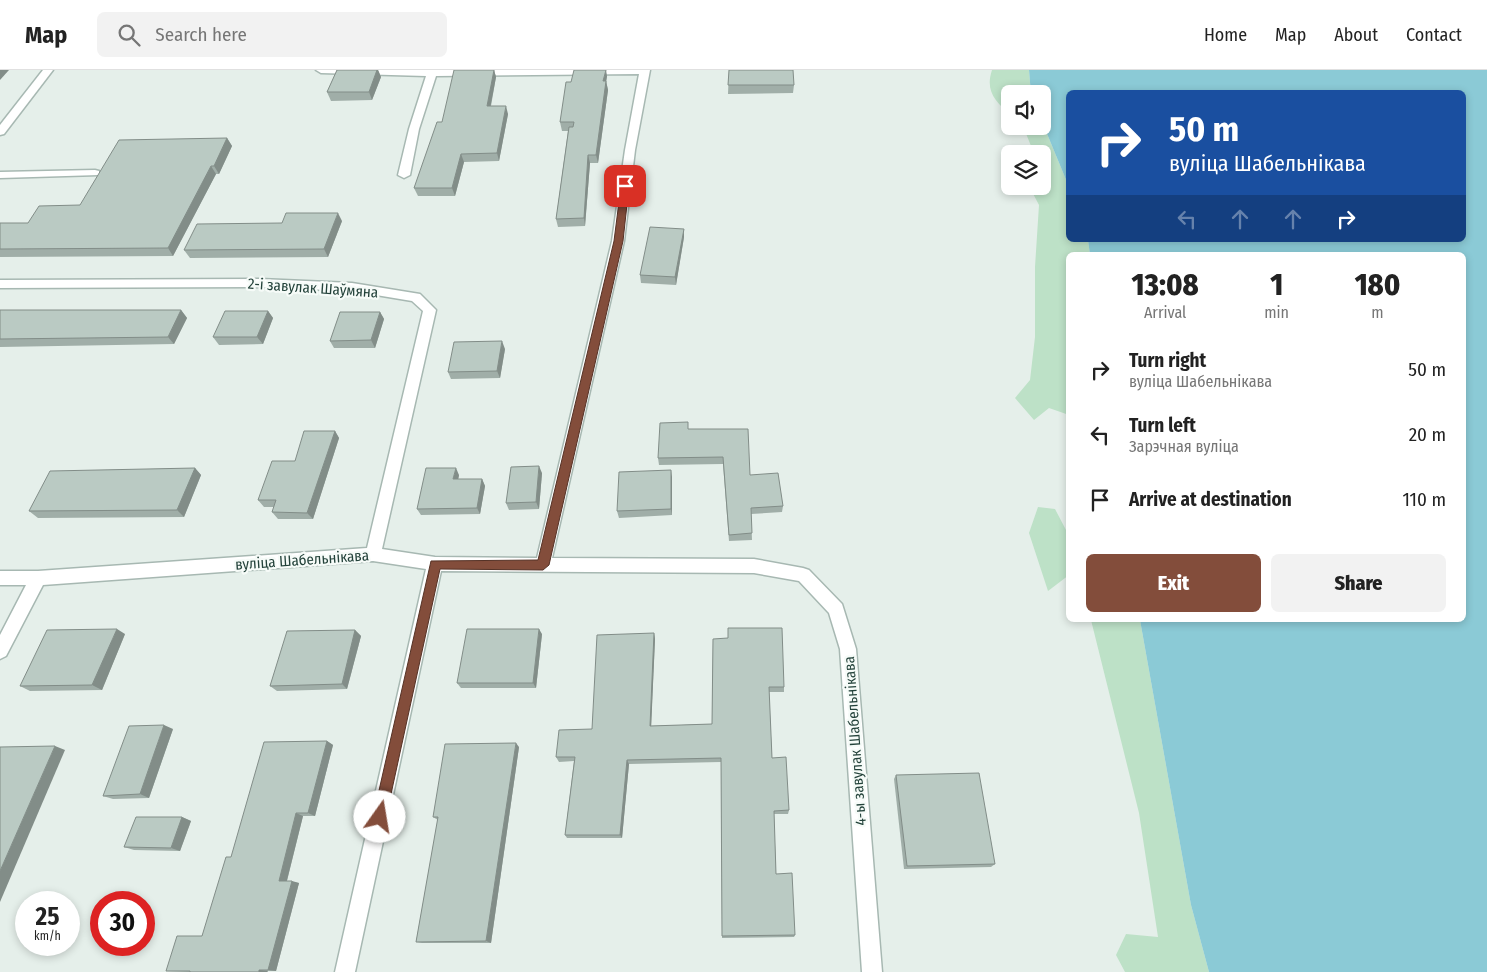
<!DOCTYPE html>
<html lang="en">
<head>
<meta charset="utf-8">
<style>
  body { margin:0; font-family:"Fira Sans Condensed",sans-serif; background:#f2f2f2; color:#222; height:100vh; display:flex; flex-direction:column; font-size:19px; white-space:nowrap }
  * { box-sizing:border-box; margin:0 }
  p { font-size:16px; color:#767676 }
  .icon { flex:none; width:28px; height:28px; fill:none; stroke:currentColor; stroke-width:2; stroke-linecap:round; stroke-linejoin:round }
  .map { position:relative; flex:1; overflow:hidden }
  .drawer { position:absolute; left:1066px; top:182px; width:400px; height:370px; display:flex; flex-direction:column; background:#fff; border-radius:8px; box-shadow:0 2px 8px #0003 }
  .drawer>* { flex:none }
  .banner { position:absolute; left:1066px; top:20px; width:400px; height:152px; border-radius:8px; box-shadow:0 2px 8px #0003; background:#1a4fa0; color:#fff; overflow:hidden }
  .controls { position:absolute; left:1001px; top:15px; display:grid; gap:10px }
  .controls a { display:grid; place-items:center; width:50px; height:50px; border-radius:8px; background:#fff; box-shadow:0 2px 8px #0003; font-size:25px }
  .speed { position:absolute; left:15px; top:821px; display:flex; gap:10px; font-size:25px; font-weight:700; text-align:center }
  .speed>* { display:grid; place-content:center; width:65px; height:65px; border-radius:50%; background:#fff; box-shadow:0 2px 8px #0003; line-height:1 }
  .speed small { font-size:12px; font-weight:400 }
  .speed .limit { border:8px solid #d22; background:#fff; color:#111 }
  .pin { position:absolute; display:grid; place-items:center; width:42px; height:42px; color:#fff; margin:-21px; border-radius:10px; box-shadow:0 2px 8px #0006 }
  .me { position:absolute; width:55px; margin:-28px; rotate:13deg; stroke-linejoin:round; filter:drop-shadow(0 0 4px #0008) }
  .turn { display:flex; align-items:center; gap:18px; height:105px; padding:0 20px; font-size:22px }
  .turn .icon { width:65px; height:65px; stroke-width:2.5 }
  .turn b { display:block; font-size:35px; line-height:42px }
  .lanes { display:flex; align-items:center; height:48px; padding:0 20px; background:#0003; justify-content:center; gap:25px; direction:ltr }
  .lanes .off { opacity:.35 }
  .eta { display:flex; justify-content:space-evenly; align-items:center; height:85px; text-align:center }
  .eta b { font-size:30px; font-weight:800; line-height:35px }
  .cta { display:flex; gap:10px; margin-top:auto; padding:10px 20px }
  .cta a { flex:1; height:58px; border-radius:8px; background:#834d3b; color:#fff; font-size:20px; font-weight:800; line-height:58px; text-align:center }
  .cta a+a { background:#f2f2f2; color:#222 }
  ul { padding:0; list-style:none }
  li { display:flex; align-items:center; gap:15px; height:65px; padding:0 20px }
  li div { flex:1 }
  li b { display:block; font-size:19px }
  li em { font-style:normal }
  header { display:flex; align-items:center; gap:30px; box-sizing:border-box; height:70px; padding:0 25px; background:#fff; border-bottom:1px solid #e0e0e0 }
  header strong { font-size:24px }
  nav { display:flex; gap:28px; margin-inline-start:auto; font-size:18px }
  .search { width:350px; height:45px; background:#f2f2f2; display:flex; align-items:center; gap:12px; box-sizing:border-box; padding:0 18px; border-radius:8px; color:#767676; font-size:19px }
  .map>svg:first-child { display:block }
</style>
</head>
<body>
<header>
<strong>Map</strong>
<div class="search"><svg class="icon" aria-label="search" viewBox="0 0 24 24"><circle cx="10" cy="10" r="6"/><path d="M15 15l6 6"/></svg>Search here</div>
<nav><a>Home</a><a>Map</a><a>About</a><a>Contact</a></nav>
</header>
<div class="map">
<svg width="1487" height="902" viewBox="0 0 1487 902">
  <rect width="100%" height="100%" fill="#e5efea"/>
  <g fill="#bde1c7">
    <path d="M992,0H1029L1031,24H1010V45C995,31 985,21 992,0Z"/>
    <path d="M1043,54L1069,117V170H1088L1090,185H1069V345L1049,338L1034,350L1015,328L1030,310L1035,267V197L1039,135L1029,116H1042V84H1029L1031,76L1023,56H1042Z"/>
    <path d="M1038,437L1055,439L1066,460L1069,459V505L1048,521L1029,463Z"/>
    <path d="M1091,550H1140L1191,835L1209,902H1125L1116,885L1126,864L1158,867L1139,743Z"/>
  </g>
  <path fill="#8bcad6" d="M1029,0H1487V902H1209L1191,835L1140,550H1464V185H1090L1088,170H1464V22H1069V117L1043,54L1042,24H1031Z"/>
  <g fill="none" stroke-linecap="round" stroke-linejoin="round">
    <g stroke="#a7b8b2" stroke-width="3">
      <g id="minor">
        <path d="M43,0H53L4,64L0,65V55Z"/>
        <path d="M316,0H650L635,80L624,171L552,488L754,489L803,498L809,500L842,534L856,579L882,902H862L840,579L829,543L799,511L754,503L441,501L355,902H335L426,499L373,491L43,515L6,586L0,589V565L26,515H0V501H38L367,478L423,241L412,231L352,221L260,217L0,218V210L260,209L352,213L420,224L436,240L382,479L435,487L537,488L612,171L625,80L639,4L436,6L419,59L410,105L404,108L398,105L409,59L426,6L321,3Z"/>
        <path d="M95,100L99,101V105L0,108V102Z"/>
      </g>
    </g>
    <use href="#minor" fill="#fff" fill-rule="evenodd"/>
  </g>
  <g fill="#a0aea8">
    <path d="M337,0H378L381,7L372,30L331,31L327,22Z"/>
    <path d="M494,0L496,7L491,36L508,44L499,91L464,92L455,126H418L414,118L442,52Z"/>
    <path d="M729,0L794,15L793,23L728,24Z"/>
    <path d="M607,6L606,11L608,20L598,93H590L585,156L558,157L556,149L568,61H562L560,52L571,12Z"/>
    <path d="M227,68L232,76L219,104H216L173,186L0,187V153H28L80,135Z"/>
    <path d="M342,151L328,187L190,188L184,180Z"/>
    <path d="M684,159V167L676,215L641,213L640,205Z"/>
    <path d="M0,240H181L187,248L174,274L0,277Z"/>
    <path d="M268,241L273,248L263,274L219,275L213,267Z"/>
    <path d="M380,242L384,249L375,278H334L330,271Z"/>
    <path d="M505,279L500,308L451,309L448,302Z"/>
    <path d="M689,359L750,405L783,436L782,442L751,444L752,470L729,471L723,394L659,395L658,388Z"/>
    <path d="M335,361L339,368L313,449H278L272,442L274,437H264L258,430L295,391Z"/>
    <path d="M195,398L201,405L184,447L38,448L29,441Z"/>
    <path d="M542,403L539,439L509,440L506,433Z"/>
    <path d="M459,405L458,409H482L485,416L480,444L421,445L417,439Z"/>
    <path d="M672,407V445L619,448L617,441Z"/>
    <path d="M355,560L361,566L347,619L277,621L270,616Z"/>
    <path d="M654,563L655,569L651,656L712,654L713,569L784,617V622H769L772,688L789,740L788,744H774L776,804L795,865L794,867L722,868L721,692L629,694L622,768H567L565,765L574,691L559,692L556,687L592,659Z"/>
    <path d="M125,564L102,620L30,621L20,616Z"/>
    <path d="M542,564L536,618H461L457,613Z"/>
    <path d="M173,659L149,728L113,729L103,726Z"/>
    <path d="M327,671L333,675L315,746H303L287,811L299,813L276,901H268L267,902H190L166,901L202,866Z"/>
    <path d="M519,677L491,873H422L416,872L438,750L433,747Z"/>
    <path d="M896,705L995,794L991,797L904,799L894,709Z"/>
    <path d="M182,747L191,751L180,781L134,780L124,777Z"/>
  </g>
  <g fill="#828d88">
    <path d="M0,0H9L0,10Z"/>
    <path d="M377,0H378L381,7L372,30L369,22Z"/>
    <path d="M494,0L496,7L489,44L487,36Z"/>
    <path d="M606,0L607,6L605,20L603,11Z"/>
    <path d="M606,11L608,20L598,93L596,85Z"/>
    <path d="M506,36L508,44L499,91L497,83Z"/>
    <path d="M227,68L232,76L219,104L214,96Z"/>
    <path d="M461,84L464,92L455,126L452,118Z"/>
    <path d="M588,85L590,93L585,156L584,148Z"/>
    <path d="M211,96L216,104L173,186L168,178Z"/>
    <path d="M338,143L342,151L328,187L324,179Z"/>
    <path d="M684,159V167L676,215L675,207Z"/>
    <path d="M181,240L187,248L174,274L168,267Z"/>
    <path d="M268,241L273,248L263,274L257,267Z"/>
    <path d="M380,242L384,249L375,278L371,270Z"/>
    <path d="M502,271L505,279L500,308L497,301Z"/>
    <path d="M335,361L339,368L313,449L307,443Z"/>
    <path d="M539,396L542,403L539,439L536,432Z"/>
    <path d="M195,398L201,405L184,447L177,440Z"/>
    <path d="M456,398L459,405L457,416L453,409Z"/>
    <path d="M671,400L672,407V445L671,439Z"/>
    <path d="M482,409L485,416L480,444L477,438Z"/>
    <path d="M117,559L125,564L102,620L92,615Z"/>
    <path d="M539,559L542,564L536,618L533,613Z"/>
    <path d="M355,560L361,566L347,619L342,614Z"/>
    <path d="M654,563L655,569L651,660L650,656Z"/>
    <path d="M164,655L173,659L149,728L140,724Z"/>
    <path d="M327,671L333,675L315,746L308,743Z"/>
    <path d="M516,673L519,677L491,873L486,871Z"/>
    <path d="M55,676L65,680L0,832V801Z"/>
    <path d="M627,690L629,694L622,768L620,765Z"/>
    <path d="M296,743L303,746L286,814L279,811Z"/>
    <path d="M182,747L191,751L180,781L171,778Z"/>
    <path d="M292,811L299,813L276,901L268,900Z"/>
    <path d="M259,900L268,901L267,902H259Z"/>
  </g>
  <g fill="#bacac3" stroke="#828d88">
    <path d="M337,0H377L369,22H327Z"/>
    <path d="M454,0H494L487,36H506L497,83L461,84L452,118H414L437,52H442Z"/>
    <path d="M574,0H606L603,11H606L596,85H588L584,148L556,149L569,57H573L574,52H560L566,12H571Z"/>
    <path d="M729,0H793L794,15H728Z"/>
    <path d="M227,68L214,96H211L168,178L0,179V153H28L39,136L80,135L119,70Z"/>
    <path d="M286,143H338L324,179L184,180L197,154L282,153Z"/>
    <path d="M650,157L684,159L675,207L640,205Z"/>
    <path d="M0,240H181L168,267L0,269Z"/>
    <path d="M225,241H268L257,267H213Z"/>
    <path d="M340,242H380L371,270L330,271Z"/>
    <path d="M502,271L497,301L448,302L454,272Z"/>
    <path d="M688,352V359H748L750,405L778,403L783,436L751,438L752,463L729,465L723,387L658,388L660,353Z"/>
    <path d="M304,361H335L307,443L272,442L276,430H258L272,391H295Z"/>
    <path d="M539,396L536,432L506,433L511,397Z"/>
    <path d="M195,398L177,440L29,441L50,401Z"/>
    <path d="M426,398H456L453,409H482L477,438L417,439Z"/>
    <path d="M671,400V439L617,441L619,402Z"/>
    <path d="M728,558H782L784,617H769L772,688L786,687L789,740L774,741L776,804L792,803L795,865L722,866L721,688L627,690L620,765H565L575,687H556L559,660L592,659L597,565L654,563L650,656L712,654L713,569L728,568Z"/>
    <path d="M117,559L92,615L20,616L47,560Z"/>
    <path d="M467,559H539L533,613H457Z"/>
    <path d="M355,560L342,614L270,616L287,561Z"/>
    <path d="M164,655L140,724L103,726L129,656Z"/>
    <path d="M327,671L308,743H296L279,811H292L268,900H259V902H190V901H166L177,866H202L226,787H231L264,672Z"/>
    <path d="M516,673L486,871L416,872L438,747H433L445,674Z"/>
    <path d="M55,676L0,801V677Z"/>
    <path d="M979,703L995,794L907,796L896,705Z"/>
    <path d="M136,747H182L171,778L124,777Z"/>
  </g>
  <path fill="#834d3b" stroke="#553226" d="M625,114L629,116L623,171L549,495L543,500L440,499L386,747L384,752L380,754L375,752L373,747L431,491L538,490L614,171L621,116Z"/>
  <g text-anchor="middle" stroke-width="4.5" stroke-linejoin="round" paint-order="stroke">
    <g font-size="15" fill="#23423a" stroke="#f6fbf8">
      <text transform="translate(313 218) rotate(4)" y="5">2-і завулак Шаўмяна</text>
      <text transform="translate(302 490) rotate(-4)" y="5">вуліца Шабельнікава</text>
      <text transform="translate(855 671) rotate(-94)" y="5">4-ы завулак Шабельнікава</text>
    </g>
  </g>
</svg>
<div class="controls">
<a><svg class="icon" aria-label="sound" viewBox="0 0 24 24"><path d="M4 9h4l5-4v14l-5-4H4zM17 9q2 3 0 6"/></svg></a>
<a><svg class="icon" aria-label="layers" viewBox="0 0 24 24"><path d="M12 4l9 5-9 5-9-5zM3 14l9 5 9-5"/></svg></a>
</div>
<div class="speed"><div>25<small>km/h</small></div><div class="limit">30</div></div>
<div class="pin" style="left:625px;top:116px;background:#d93025"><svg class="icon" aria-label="arrive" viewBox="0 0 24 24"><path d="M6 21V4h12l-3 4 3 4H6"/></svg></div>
<svg class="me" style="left:380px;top:747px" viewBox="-20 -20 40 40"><circle r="19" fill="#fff"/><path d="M0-13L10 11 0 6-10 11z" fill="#834d3b"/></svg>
<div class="banner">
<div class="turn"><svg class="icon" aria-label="right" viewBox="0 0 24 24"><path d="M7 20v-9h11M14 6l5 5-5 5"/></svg><div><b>50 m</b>вуліца Шабельнікава</div></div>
<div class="lanes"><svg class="icon off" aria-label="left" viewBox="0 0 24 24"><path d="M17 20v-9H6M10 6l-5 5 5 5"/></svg><svg class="icon off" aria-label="ahead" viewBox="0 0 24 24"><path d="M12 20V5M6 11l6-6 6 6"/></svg><svg class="icon off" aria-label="ahead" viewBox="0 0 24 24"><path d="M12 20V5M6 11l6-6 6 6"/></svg><svg class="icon" aria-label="right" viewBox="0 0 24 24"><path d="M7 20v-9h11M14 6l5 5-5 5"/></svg></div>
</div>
<section class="drawer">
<div class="eta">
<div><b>13:08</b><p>Arrival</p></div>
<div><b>1</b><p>min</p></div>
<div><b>180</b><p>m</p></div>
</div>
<ul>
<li><svg class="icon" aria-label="right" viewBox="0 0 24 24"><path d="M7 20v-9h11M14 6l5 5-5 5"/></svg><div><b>Turn right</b><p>вуліца Шабельнікава</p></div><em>50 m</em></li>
<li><svg class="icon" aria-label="left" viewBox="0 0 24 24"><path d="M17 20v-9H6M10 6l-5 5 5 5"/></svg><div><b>Turn left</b><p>Зарэчная вуліца</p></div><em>20 m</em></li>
<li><svg class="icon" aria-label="arrive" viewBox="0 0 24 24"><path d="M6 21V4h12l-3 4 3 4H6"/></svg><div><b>Arrive at destination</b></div><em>110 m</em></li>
</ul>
<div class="cta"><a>Exit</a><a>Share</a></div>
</section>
</div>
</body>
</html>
